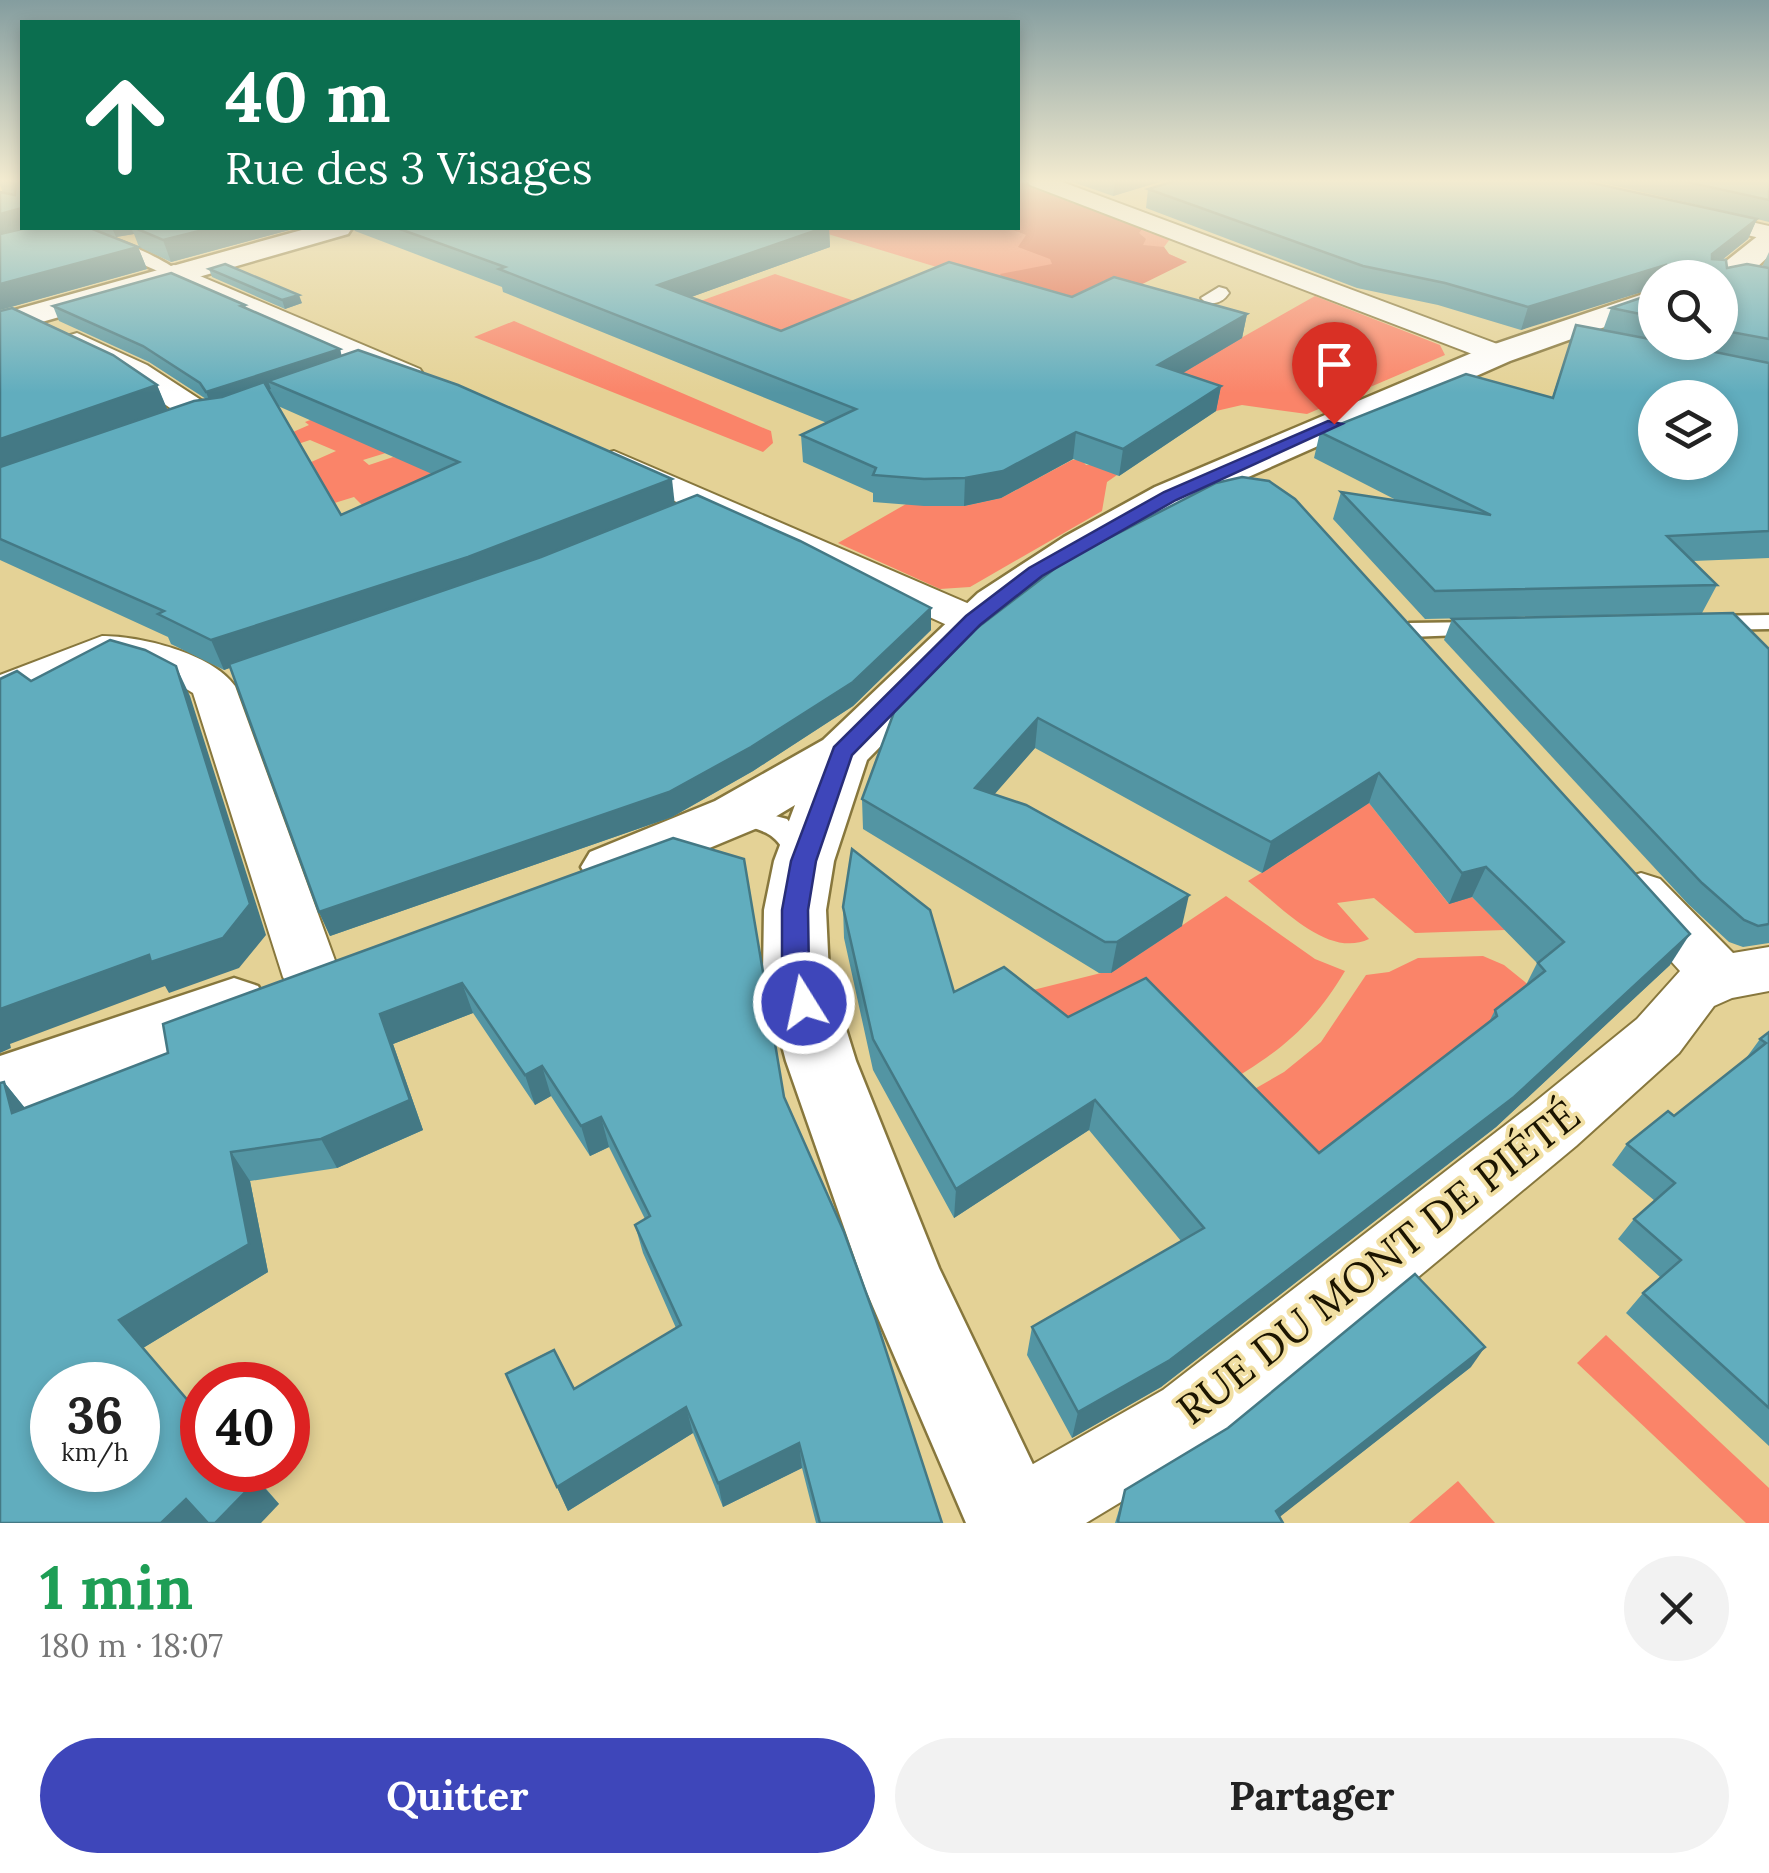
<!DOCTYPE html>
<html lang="fr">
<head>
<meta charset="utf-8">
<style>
  body { margin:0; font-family:Lora,serif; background:#f2f2f2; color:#222; height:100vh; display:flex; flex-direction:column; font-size:38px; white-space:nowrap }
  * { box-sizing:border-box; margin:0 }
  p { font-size:32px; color:#767676 }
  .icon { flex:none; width:55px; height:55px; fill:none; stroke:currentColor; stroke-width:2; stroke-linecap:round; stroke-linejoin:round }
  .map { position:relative; height:1523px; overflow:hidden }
  .sheet { display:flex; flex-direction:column; background:#fff; flex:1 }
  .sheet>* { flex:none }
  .banner { position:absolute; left:20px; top:20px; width:1000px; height:210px; border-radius:0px; box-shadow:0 5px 15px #0003; background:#0b6e4f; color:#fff; overflow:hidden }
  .fabs { position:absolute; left:1638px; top:260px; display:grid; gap:20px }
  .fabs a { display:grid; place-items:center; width:100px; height:100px; border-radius:50%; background:#fff; box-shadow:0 5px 15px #0003; font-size:50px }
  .speed { position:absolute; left:30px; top:1362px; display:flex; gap:20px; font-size:50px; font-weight:700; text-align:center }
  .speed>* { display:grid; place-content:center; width:130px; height:130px; border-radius:50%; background:#fff; box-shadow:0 5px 15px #0003; line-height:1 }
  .speed small { font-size:25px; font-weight:400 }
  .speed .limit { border:15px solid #d22; background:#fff; color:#111 }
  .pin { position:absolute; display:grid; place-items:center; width:85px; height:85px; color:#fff; margin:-102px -42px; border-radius:50% 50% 50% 0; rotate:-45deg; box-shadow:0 0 10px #0007 }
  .pin .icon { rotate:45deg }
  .me { position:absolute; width:110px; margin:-55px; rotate:350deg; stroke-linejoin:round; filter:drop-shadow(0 0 8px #0008) }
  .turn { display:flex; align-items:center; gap:35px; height:210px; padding:0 40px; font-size:45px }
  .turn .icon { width:130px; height:130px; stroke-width:2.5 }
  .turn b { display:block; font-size:70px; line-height:85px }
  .round { display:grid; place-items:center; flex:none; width:105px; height:105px; border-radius:52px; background:#f2f2f2 }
  .head { display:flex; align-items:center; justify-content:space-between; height:170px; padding:0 40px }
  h1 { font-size:60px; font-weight:800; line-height:75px; color:#1e9e55 }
  .action { display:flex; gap:20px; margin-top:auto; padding:20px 40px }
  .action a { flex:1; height:115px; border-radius:60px; background:#3e46ba; color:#fff; font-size:40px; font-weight:800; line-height:115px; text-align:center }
  .action a+a { background:#f2f2f2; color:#222 }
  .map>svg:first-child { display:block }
</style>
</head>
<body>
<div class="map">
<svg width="1769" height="1523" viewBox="0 0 1769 1523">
  <rect width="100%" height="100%" fill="#e4d296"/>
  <g fill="#fa8469">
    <path d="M1018,180L1170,239L1164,247L1169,254L1187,262L1065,306L828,234L821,228H1018Z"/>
    <path d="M775,274L872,307L782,345L684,307Z"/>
    <path d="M1315,296L1440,345L1445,355L1307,414L1242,405L1216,411L1158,385Z"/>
    <path d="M514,321L766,429L771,431L773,443L763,452L474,337Z"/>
    <path d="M352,404L389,452L363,460L369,465L393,457L461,474L301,531L363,506L354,497L328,505L309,463L336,451L310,440L286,448L293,432L309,425L305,422Z"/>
    <path d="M1081,459L1086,465H1096L1117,475L1107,482L1102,511L970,587L940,589L838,543L906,504L964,506L1001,498L1072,460Z"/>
    <path d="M1343,770L1448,903L1472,897L1505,930L1415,933L1374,898L1337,903L1369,939C1327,959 1280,905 1248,881L1290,855Z"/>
    <path d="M1226,896L1315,959L1345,971C1310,1030 1275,1055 1217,1089L1075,1042L1001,998L1117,969Z"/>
    <path d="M1483,956L1504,965L1530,986L1321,1171L1230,1103L1284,1072L1321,1042L1366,975L1389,972L1418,958Z"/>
    <path d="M1606,1335L1769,1488V1523H1746L1577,1363Z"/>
    <path d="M1458,1481L1495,1523H1409Z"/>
  </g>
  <path fill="#e3694f" d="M1018,180L1143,228L1139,233L1146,239L1143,245L1164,247L1169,254L1187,262L1118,296L1081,299L1007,285L1000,274L1052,264L1050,259L1018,247L1026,235L1008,228H1018Z"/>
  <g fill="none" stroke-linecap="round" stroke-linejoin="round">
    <g stroke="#87773d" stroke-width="5">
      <g id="service">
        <path d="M60,228C92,226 155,253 181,273L169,276Z"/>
        <path d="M1769,615V629L1709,630L1698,623L1709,616Z"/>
        <path d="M1479,622L1490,629L1487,634L1409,637L1398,630L1409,623Z"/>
        <path d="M740,807L787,819L816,856L812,863H792C773,829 766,832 731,822L727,816L731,810Z"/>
      </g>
    </g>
    <g stroke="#87773d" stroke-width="4">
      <path id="pedestrian" d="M1219,287L1226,289L1229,293C1223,302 1215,305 1205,302L1201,298Z"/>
    </g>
    <g stroke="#87773d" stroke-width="4">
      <g id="minor">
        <path d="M1027,180H1057L1508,348L1513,354L1508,360H1488L1030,185Z"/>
        <path d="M1689,208L1769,226V240L1681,220L1677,215Z"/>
        <path d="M174,265L420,369L424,375L420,381H398L165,278L161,273L165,268Z"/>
        <path d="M77,333L147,365L204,402L209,409L200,427L150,444L138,441L134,434L138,427L176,412L125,377L67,348L63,342L67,336Z"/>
        <path d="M614,451L988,612L994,621L988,630L973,633L958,630L602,468L597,461L602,454Z"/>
        <path d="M102,636C140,636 212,653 235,686L341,977L332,993L312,1000L292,993L283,977L193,693C98,633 90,682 0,705V675Z"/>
        <path d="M1641,873L1660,879L1733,953L1769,947V991L1732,998L1714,1006L1679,1053L1576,1146L1217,1444L1086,1523H973L984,1492L1163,1390L1530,1106L1637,1019L1680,971L1622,907L1614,893L1622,879Z"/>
      </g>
    </g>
    <g stroke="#87773d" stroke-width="5">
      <g id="tertiary">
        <path d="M309,228H352L348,234L0,334V314Z"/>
        <path d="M1769,233V256L1744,279L1720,287V278H1705L1759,235Z"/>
        <path d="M1655,290V309L1510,361L1185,505L1094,555L1012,613L867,760L834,861L826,910L829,974L856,1061L939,1268L1061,1523H966L866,1290L786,1061L763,974L764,910L774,861L795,805L755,829L611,889L590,882L581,867L590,852L715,801L823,740L978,593L1064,537L1155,487L1486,347Z"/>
        <path d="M234,978L258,986L268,1005L258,1024L0,1118V1056Z"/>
      </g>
    </g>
    <use href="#service" fill="#fff" fill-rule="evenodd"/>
    <use href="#pedestrian" fill="#fff" fill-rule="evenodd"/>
    <use href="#minor" fill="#fff" fill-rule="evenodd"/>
    <use href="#tertiary" fill="#fff" fill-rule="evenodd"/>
  </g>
  <g fill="#5395a3" fill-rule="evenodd">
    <path d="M0,180H22V228H297L171,262L139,247L134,234L116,237L104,233L138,247L147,269L0,310V192L3,193L0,185Z"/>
    <path d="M1067,180H1166L1113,196Z"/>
    <path d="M1589,180H1769V222L1757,219L1748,239L1722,260L1727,268L1762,267L1769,252V558L1693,561L1717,585L1702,613L1425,619L1333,519L1341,492L1400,502L1314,458L1320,432L1552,398L1576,325L1603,330L1611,308L1655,293V342H1720V278H1655L1521,330L1438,305L1357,288L1146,208L1148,189L1715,209Z"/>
    <path d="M353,228H829L830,247L691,297L781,331L1072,297L1247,314L1242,338L1183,373L1221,386L1216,411L1119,476L1073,459L1001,498L964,506H924L873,502V493L803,462L801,435L827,423L503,292L502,287L355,231Z"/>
    <path d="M209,269L302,303L285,309L212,277Z"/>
    <path d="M245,305L246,308L340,349L341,355L675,504L931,608V630L853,706L753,771L672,817L330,936L319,912L231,667L224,670L171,644L168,637L0,560V311L157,385L167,410L206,399L149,362L59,321L53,306ZM278,406L432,474L341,515Z"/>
    <path d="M1066,560L1670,965L1496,1127L1161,1387L1072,1438L1027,1355L1032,1327L1181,1241L1089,1130L954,1218L873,1070L844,938L843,907L954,992L1068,1017L1319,1153L1489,1022L1495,1010L1525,987L1537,963L1472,897L1449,904L1369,803L1262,873L1035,748L994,794L1182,926L1111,973H1099L863,829L862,799Z"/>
    <path d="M1452,619L1769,649V943L1743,947L1729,942L1688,904L1444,640Z"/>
    <path d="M673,838L784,1097L942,1523H816L802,1468L723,1507L693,1433L568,1511L557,1487L574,1389L676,1328L643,1253L635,1225L645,1219L609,1147L590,1156L551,1096L535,1105L473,1013L393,1044L423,1130L337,1168L250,1181L268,1272L143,1348L202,1416V1470H250L279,1504L0,1523L4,1082L25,1108L168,1053Z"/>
    <path d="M1769,1032V1446L1626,1313L1643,1293L1660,1277L1618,1239L1634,1219L1655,1201L1612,1165L1627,1144L1674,1116L1744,1061L1760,1039Z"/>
    <path d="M1471,1367L1279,1517L1283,1523H1115L1125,1490Z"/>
  </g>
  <g fill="#447985">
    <path d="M1115,180H1166L1113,196Z"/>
    <path d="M22,208V228H36L0,237V214Z"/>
    <path d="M1757,219L1748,239L1703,275L1712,254Z"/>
    <path d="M112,228H131L134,234L116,237Z"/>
    <path d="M211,228H297L171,262L163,240Z"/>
    <path d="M823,228H829L830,247L661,308L658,285Z"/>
    <path d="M138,247L147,269L0,310V284Z"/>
    <path d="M1666,265L1661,278H1655V288L1521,330L1528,307Z"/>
    <path d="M299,295L302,303L285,309L282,300Z"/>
    <path d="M1247,314L1242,338L1154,390L1158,365Z"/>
    <path d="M340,349L344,365L268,381L271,389L212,408L206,392Z"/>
    <path d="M157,385L168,411L0,470V439Z"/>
    <path d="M1221,386L1216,411L1119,476L1123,449Z"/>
    <path d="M1076,432L1073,459L1001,498L964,506L965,478Z"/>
    <path d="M672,479L675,506L476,585L224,670L211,640Z"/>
    <path d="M931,608V630L853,706L753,771L672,817L330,936L319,912Z"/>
    <path d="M176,666L190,696L266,935L239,968L169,993L165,986L10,1044L11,1048L0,1053V1009L149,955Z"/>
    <path d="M1038,718L1035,748L973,819L975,788Z"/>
    <path d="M1379,773L1369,803L1262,873L1271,842Z"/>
    <path d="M1486,867L1472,897L1449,904L1462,873Z"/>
    <path d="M1189,895L1182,926L1111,973L1117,942Z"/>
    <path d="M1690,934L1670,965L1496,1127L1161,1387L1072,1438L1078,1412Z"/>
    <path d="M462,983L473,1013L393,1044L423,1130L337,1168L321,1139L380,1014Z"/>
    <path d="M542,1066L551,1096L535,1105L525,1075Z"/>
    <path d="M4,1082L28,1112L12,1113Z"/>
    <path d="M1095,1100L1089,1130L954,1218L956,1189Z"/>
    <path d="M601,1117L609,1147L590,1156L581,1126Z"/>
    <path d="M231,1152L250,1181L268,1272L143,1348L202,1417L119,1320Z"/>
    <path d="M1485,1347L1471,1367L1272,1523L1276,1511Z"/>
    <path d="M686,1407L693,1433L568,1511L557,1487Z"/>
    <path d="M799,1443L802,1468L723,1507L718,1483Z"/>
    <path d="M248,1470L279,1504L261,1523H215Z"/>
    <path d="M186,1499L211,1523H161Z"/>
  </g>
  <g fill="#61adbe" stroke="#447985" stroke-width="2.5" fill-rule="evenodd">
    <path d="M3,180H22V208L0,214V192L15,195L16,184Z"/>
    <path d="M1178,180H1579L1757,219L1712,254V259L1726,260L1727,268L1747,264L1769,268V339L1720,330V278H1667L1666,265L1528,307L1445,283L1363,266L1148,189Z"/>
    <path d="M1678,180H1769V200Z"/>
    <path d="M26,228H90L138,247L0,284V234Z"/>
    <path d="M135,228H211L163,240Z"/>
    <path d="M397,228H823L658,285L781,331L949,262L1072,297L1114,277L1247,314L1158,365L1221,386L1123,449L1076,432L1003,471L965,478L924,479L873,475L876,468L801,435L856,409L499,269L505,267Z"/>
    <path d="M225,264L299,295L282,300L209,269Z"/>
    <path d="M171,273L245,305L241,306L340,349L206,392L200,383L143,346L53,306Z"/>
    <path d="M1655,293V317L1611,308Z"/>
    <path d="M12,308L113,355L157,385L0,439V311Z"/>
    <path d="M1576,325L1655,340V342H1666L1769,363V531L1667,536L1717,585L1435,591L1341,492L1491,515L1320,432L1466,374L1553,398ZM1655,398H1720V462H1655Z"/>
    <path d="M358,350L458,385L672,479L468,557L211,640L158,614L164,611L0,539V467L194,401L222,397L264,382L341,515L459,462L268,381Z"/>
    <path d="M1242,477L1269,481L1295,499L1690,934L1514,1097L1170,1360L1078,1412L1032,1327L1204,1228L1095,1100L956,1189L873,1039L843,907L852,849L930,910L954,992L1004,967L1068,1017L1146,978L1319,1153L1497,1016L1495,1010L1545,971L1538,963L1564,942L1486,867L1462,873L1379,773L1271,842L1038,718L975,788L1026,805L1189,895L1117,942H1105L862,799L897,704L956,644L1066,560L1216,483Z"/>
    <path d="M697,495L800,541L931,608L853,682L751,747L669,792L319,912L229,664L541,557Z"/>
    <path d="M1733,613L1769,649V924L1758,926L1744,920L1702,883L1452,619Z"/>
    <path d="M110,640L145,650L176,666L250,904L223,938L151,962L149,955L0,1009V679L17,671L31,681Z"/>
    <path d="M673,838L744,859L784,1097L844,1232L876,1320L942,1523H820L799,1443L718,1483L686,1407L557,1487L506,1374L554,1350L574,1389L681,1325L635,1225L650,1216L601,1117L581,1126L542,1066L525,1075L462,983L380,1014L410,1100L321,1139L231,1152L249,1244L119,1320L202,1417V1470H248L257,1480L215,1523H208L186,1499L161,1523H0V1083L4,1082L12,1113L168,1053L163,1024ZM52,1385H138V1470H52Z"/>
    <path d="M1769,1032V1408L1643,1293L1681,1260L1634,1219L1675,1183L1627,1144L1668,1111L1674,1116L1766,1043L1760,1039Z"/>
    <path d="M1415,1274L1485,1347L1276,1511L1283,1523H1119L1118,1521L1125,1490L1228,1428Z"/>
  </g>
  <linearGradient id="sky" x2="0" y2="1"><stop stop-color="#849d9f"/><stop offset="0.46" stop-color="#f3ebd0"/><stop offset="1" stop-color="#f3ebd0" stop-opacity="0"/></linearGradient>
  <rect width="1769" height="393" fill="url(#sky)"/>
  <path fill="#3e46ba" stroke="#282e79" stroke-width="2.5" d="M1328,421L1342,424L1176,500L1042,576L980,625L852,755L816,861L808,910L809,974L818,1003L814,1011L804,1014L794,1011L782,974V910L791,861L834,747L966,616L1029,568L1164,492Z"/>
  <g text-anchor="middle" stroke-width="8" stroke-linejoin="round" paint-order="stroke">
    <g font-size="42" fill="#1c1500" stroke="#f1dfa3">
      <text transform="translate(1378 1262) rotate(-38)" y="15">RUE DU MONT DE PIÉTÉ</text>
    </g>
  </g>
</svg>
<div class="fabs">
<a><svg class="icon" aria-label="search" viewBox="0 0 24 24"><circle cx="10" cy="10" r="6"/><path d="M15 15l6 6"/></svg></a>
<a><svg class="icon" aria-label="layers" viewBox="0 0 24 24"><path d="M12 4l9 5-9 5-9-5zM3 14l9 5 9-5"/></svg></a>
</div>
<div class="speed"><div>36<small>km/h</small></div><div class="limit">40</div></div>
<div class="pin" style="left:1334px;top:424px;background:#d93025"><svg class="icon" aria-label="arrive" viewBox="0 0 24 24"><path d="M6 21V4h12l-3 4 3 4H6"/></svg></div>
<svg class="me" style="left:804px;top:1003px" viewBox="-20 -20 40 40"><circle r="17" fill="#3e46ba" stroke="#fff" stroke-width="3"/><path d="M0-11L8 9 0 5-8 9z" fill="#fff"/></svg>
<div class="banner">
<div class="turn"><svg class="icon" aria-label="ahead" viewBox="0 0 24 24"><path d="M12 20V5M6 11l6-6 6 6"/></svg><div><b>40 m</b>Rue des 3 Visages</div></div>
</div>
</div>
<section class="sheet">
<div class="head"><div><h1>1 min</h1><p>180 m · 18:07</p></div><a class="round"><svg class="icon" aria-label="close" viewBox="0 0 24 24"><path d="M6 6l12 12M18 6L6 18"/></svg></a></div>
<div class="action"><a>Quitter</a><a>Partager</a></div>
</section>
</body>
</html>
